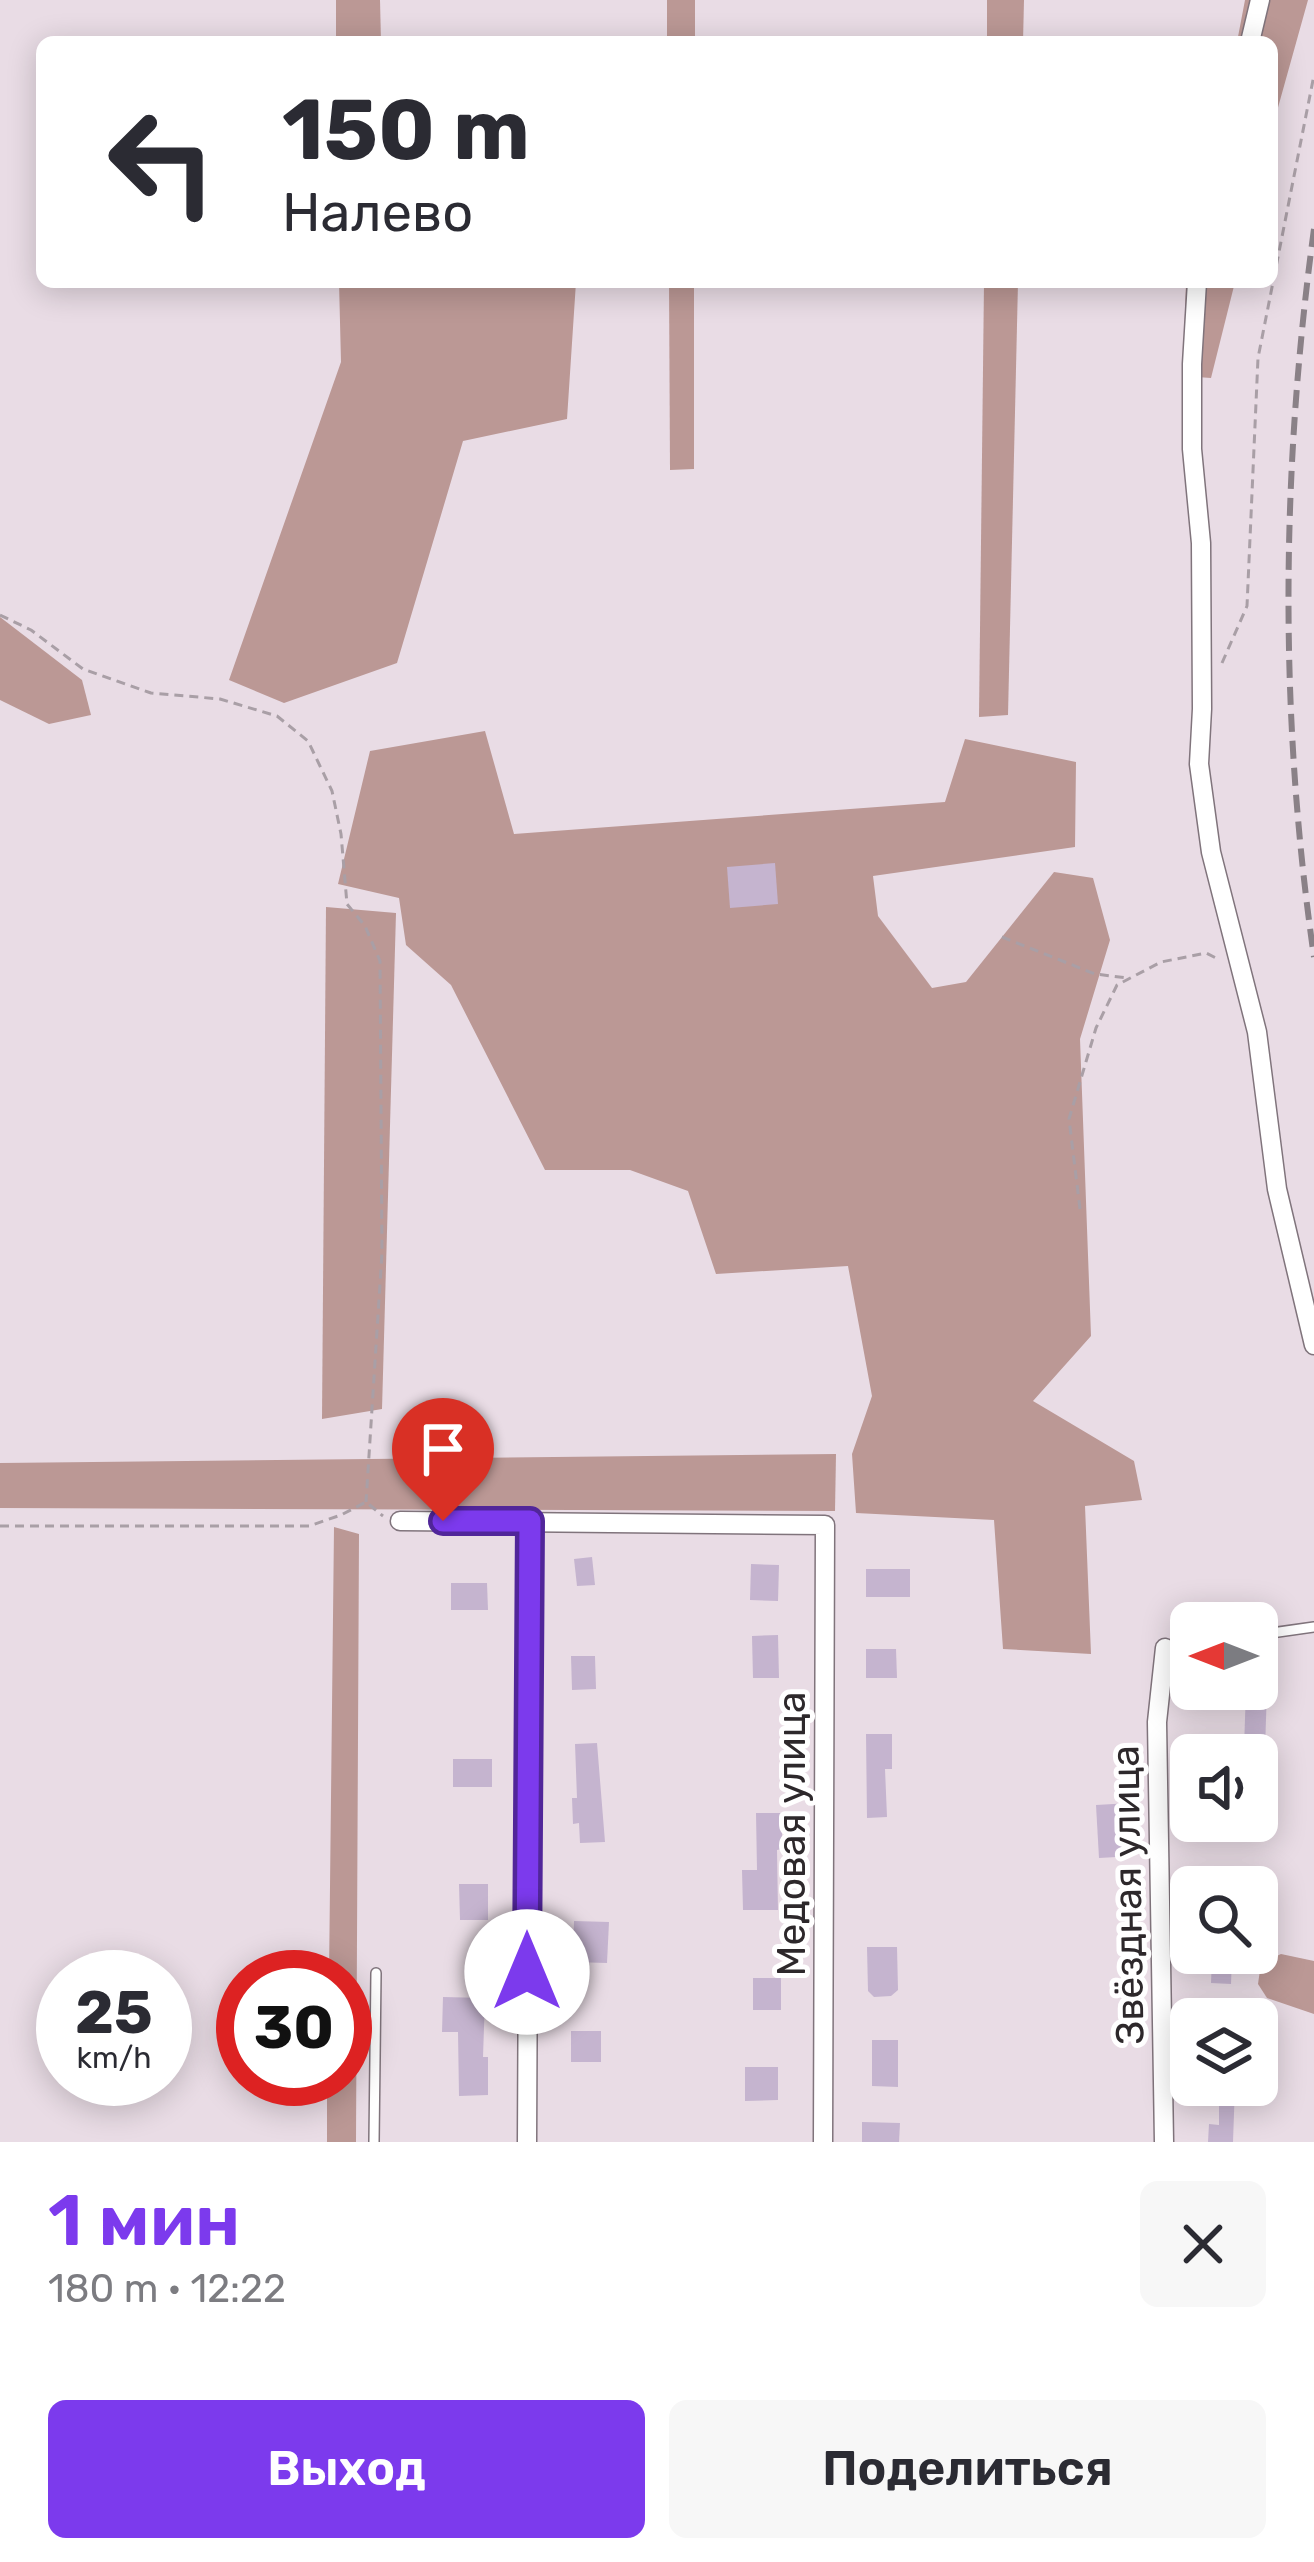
<!DOCTYPE html>
<html lang="ru">
<head>
<meta charset="utf-8">
<style>
  body { margin:0; font-family:Rubik,sans-serif; background:#f7f7f7; color:#2b2b33; height:100vh; display:flex; flex-direction:column; font-size:45px; white-space:nowrap }
  * { box-sizing:border-box; margin:0 }
  p { font-size:39px; color:#7c7c81 }
  .icon { flex:none; width:66px; height:66px; fill:none; stroke:currentColor; stroke-width:2; stroke-linecap:round; stroke-linejoin:round }
  .map { position:relative; height:2142px; overflow:hidden }
  .side { display:flex; flex-direction:column; background:#fff; flex:1 }
  .side>* { flex:none }
  .guide { position:absolute; left:36px; top:36px; width:1242px; height:252px; border-radius:18px; box-shadow:0 6px 30px #0003; background:#fff; color:#2b2b33; overflow:hidden }
  .needle { width:78px; rotate:270deg }
  .tools { position:absolute; left:1170px; top:1602px; display:grid; gap:24px }
  .tools a { display:grid; place-items:center; width:108px; height:108px; border-radius:18px; background:#fff; box-shadow:0 6px 30px #0003; font-size:60px }
  .speed { position:absolute; left:36px; top:1950px; display:flex; gap:24px; font-size:60px; font-weight:700; text-align:center }
  .speed>* { display:grid; place-content:center; width:156px; height:156px; border-radius:50%; background:#fff; box-shadow:0 6px 30px #0003; line-height:1 }
  .speed small { font-size:30px; font-weight:400 }
  .speed .limit { border:18px solid #d22; background:#fff; color:#111 }
  .pin { position:absolute; display:grid; place-items:center; width:102px; height:102px; color:#fff; margin:-123px -51px; border-radius:50% 50% 50% 0; rotate:-45deg; box-shadow:0 0 12px #0007 }
  .pin .icon { rotate:45deg }
  .me { position:absolute; width:132px; margin:-66px; rotate:0deg; stroke-linejoin:round; filter:drop-shadow(0 0 9px #0008) }
  .turn { display:flex; align-items:center; gap:42px; height:252px; padding:0 48px; font-size:54px }
  .turn .icon { width:156px; height:156px; stroke-width:2.5 }
  .turn b { display:block; font-size:84px; line-height:102px }
  .round { display:grid; place-items:center; flex:none; width:126px; height:126px; border-radius:18px; background:#f7f7f7 }
  .head { display:flex; align-items:center; justify-content:space-between; height:204px; padding:0 48px }
  h1 { font-size:72px; font-weight:600; line-height:90px; color:#7c3aed }
  .action { display:flex; gap:24px; margin-top:auto; padding:24px 48px }
  .action a { flex:1; height:138px; border-radius:18px; background:#7c3aed; color:#fff; font-size:48px; font-weight:600; line-height:138px; text-align:center }
  .action a+a { background:#f7f7f7; color:#2b2b33 }
  .map>svg:first-child { display:block }
</style>
</head>
<body>
<div class="map">
<svg width="1314" height="2142" viewBox="0 0 1314 2142">
  <rect width="100%" height="100%" fill="#e9dce5"/>
  <g fill="#bb9895">
    <path d="M336,0H380L381,42H336Z"/>
    <rect x="667" y="0" width="28" height="42"/>
    <path d="M987,0H1024L1023,42H987Z"/>
    <path d="M1245,0H1308L1272,129V42H1237Z"/>
    <path d="M339,282H576L567,419L463,441L397,663L284,703L229,680L341,362Z"/>
    <path d="M669,282H694V469L670,470Z"/>
    <path d="M984,282H1018L1008,715L979,717Z"/>
    <path d="M1186,282H1235L1211,378L1183,376Z"/>
    <path d="M0,617L82,680L91,715L49,724L0,700Z"/>
    <path d="M485,731L514,834L945,802L965,739L1076,762L1075,847L873,876L878,916L932,988L966,982L1054,872L1093,878L1110,940L1080,1039L1091,1336L1033,1401L1134,1461L1142,1500L1085,1506L1091,1654L1003,1649L994,1520L856,1513L852,1454L872,1396L848,1266L716,1274L688,1191L630,1170H545L451,985L406,945L399,898L338,884L370,751Z"/>
    <path d="M326,907L396,913L382,1409L322,1419Z"/>
    <path d="M836,1454L835,1511L0,1508V1463Z"/>
    <path d="M334,1527L359,1534L356,2142H327V2079H345V1977H329Z"/>
    <path d="M1281,1954L1314,1961V2014L1267,1998L1258,1984L1261,1963Z"/>
  </g>
  <g fill="#c5b4cf">
    <path d="M775,863L778,904L730,908L727,867Z"/>
    <path d="M592,1557L595,1585L577,1586L574,1559Z"/>
    <path d="M751,1564L779,1565L778,1601L750,1600Z"/>
    <rect x="866" y="1569" width="44" height="28"/>
    <path d="M451,1583H487L488,1610H451Z"/>
    <path d="M778,1635L779,1678H753L752,1636Z"/>
    <path d="M866,1649H896L897,1678H866Z"/>
    <path d="M571,1656H595L596,1689L572,1690Z"/>
    <path d="M1246,1689H1267L1265,1749L1244,1748Z"/>
    <path d="M866,1734H892V1769H885L887,1817L867,1818Z"/>
    <path d="M597,1743L605,1842L580,1843L579,1823L573,1824L572,1798H577L575,1744Z"/>
    <rect x="453" y="1759" width="39" height="28"/>
    <path d="M1131,1803L1134,1856L1099,1858L1096,1805Z"/>
    <path d="M756,1813H782V1849L777,1850L778,1910H743L742,1870H757Z"/>
    <path d="M459,1884H488V1920H460Z"/>
    <path d="M574,1921L609,1922L607,1963L573,1962Z"/>
    <path d="M867,1947H897L898,1990L891,1996L874,1997L868,1991Z"/>
    <path d="M1212,1957H1232L1231,1984L1211,1983Z"/>
    <rect x="753" y="1978" width="28" height="32"/>
    <path d="M443,1997L485,1998L483,2057H488V2095L459,2096L458,2032H442Z"/>
    <rect x="571" y="2031" width="30" height="31"/>
    <path d="M872,2040H898V2087L872,2086Z"/>
    <path d="M745,2067H778V2100L745,2101Z"/>
    <path d="M1219,2085H1235L1233,2142H1208L1209,2124L1219,2125Z"/>
    <path d="M862,2122L900,2123L899,2142H862Z"/>
  </g>
  <g fill="none" stroke-linecap="round" stroke-linejoin="round">
    <g stroke="#80747c" stroke-width="12">
      <g id="lane">
        <path d="M1257,1635L1314,1627"/>
        <path d="M1165,1648L1191,1644"/>
        <path d="M374,2142L376,1973"/>
      </g>
    </g>
    <g stroke="#80747c" stroke-width="21">
      <g id="street">
        <path d="M1250,42L1260,0"/>
        <path d="M1197,282L1192,364V449L1201,543L1202,709L1199,764L1211,852L1257,1032L1277,1189L1314,1345"/>
        <path d="M400,1521L825,1525L823,2142"/>
        <path d="M527,2142L530,1521"/>
        <path d="M1164,2142L1157,1722L1165,1648"/>
      </g>
    </g>
    <g stroke="#a99fa6" stroke-width="3" stroke-dasharray="9 6" stroke-linecap="butt">
      <path d="M0,615L31,630L83,669L151,693L220,699L277,716L308,741L332,791L341,834L347,904L365,926L380,961L382,1253L366,1502"/>
      <path d="M1222,663L1247,606L1258,358L1314,75"/>
      <path d="M1002,937L1095,974L1128,978"/>
      <path d="M1080,1209L1069,1119L1096,1028L1117,985L1161,962L1206,953L1218,959"/>
      <path d="M0,1526H309L341,1515L366,1502L383,1516"/>
    </g>
    <use href="#lane" stroke="#fff" stroke-width="9"/>
    <use href="#street" stroke="#fff" stroke-width="18"/>
    <path stroke="#8a8187" stroke-width="6" stroke-dasharray="18 9" stroke-linecap="butt" d="M1314,229C1281,471 1279,715 1314,957"/>
  </g>
  <g fill="none" stroke-linecap="round" stroke-linejoin="round">
    <g stroke="#51269a" stroke-width="30">
      <path id="route" d="M443,1521H530L527,1972"/>
    </g>
    <use href="#route" stroke="#7c3aed" stroke-width="21"/>
  </g>
  <g text-anchor="middle" stroke-width="10" stroke-linejoin="round" paint-order="stroke">
    <g font-size="39" fill="#2d282b" stroke="#fff">
      <text transform="translate(791 1834) rotate(-90)" y="14">Медовая улица</text>
      <text transform="translate(1127 1895) rotate(-91)" y="14">Звёздная улица</text>
    </g>
  </g>
</svg>
<div class="tools">
<a><svg class="needle" viewBox="-14 -14 28 28"><path d="M0-13l5 13h-10z" fill="#e53935"/><path d="M0 13l5-13h-10z" fill="#7c7c81"/></svg></a>
<a><svg class="icon" aria-label="sound" viewBox="0 0 24 24"><path d="M4 9h4l5-4v14l-5-4H4zM17 9q2 3 0 6"/></svg></a>
<a><svg class="icon" aria-label="search" viewBox="0 0 24 24"><circle cx="10" cy="10" r="6"/><path d="M15 15l6 6"/></svg></a>
<a><svg class="icon" aria-label="layers" viewBox="0 0 24 24"><path d="M12 4l9 5-9 5-9-5zM3 14l9 5 9-5"/></svg></a>
</div>
<div class="speed"><div>25<small>km/h</small></div><div class="limit">30</div></div>
<div class="pin" style="left:443px;top:1521px;background:#d93025"><svg class="icon" aria-label="arrive" viewBox="0 0 24 24"><path d="M6 21V4h12l-3 4 3 4H6"/></svg></div>
<svg class="me" style="left:527px;top:1972px" viewBox="-20 -20 40 40"><circle r="19" fill="#fff"/><path d="M0-13L10 11 0 6-10 11z" fill="#7c3aed"/></svg>
<div class="guide">
<div class="turn"><svg class="icon" aria-label="left" viewBox="0 0 24 24"><path d="M17 20v-9H6M10 6l-5 5 5 5"/></svg><div><b>150 m</b>Налево</div></div>
</div>
</div>
<section class="side">
<div class="head"><div><h1>1 мин</h1><p>180 m · 12:22</p></div><a class="round"><svg class="icon" aria-label="close" viewBox="0 0 24 24"><path d="M6 6l12 12M18 6L6 18"/></svg></a></div>
<div class="action"><a>Выход</a><a>Поделиться</a></div>
</section>
</body>
</html>
